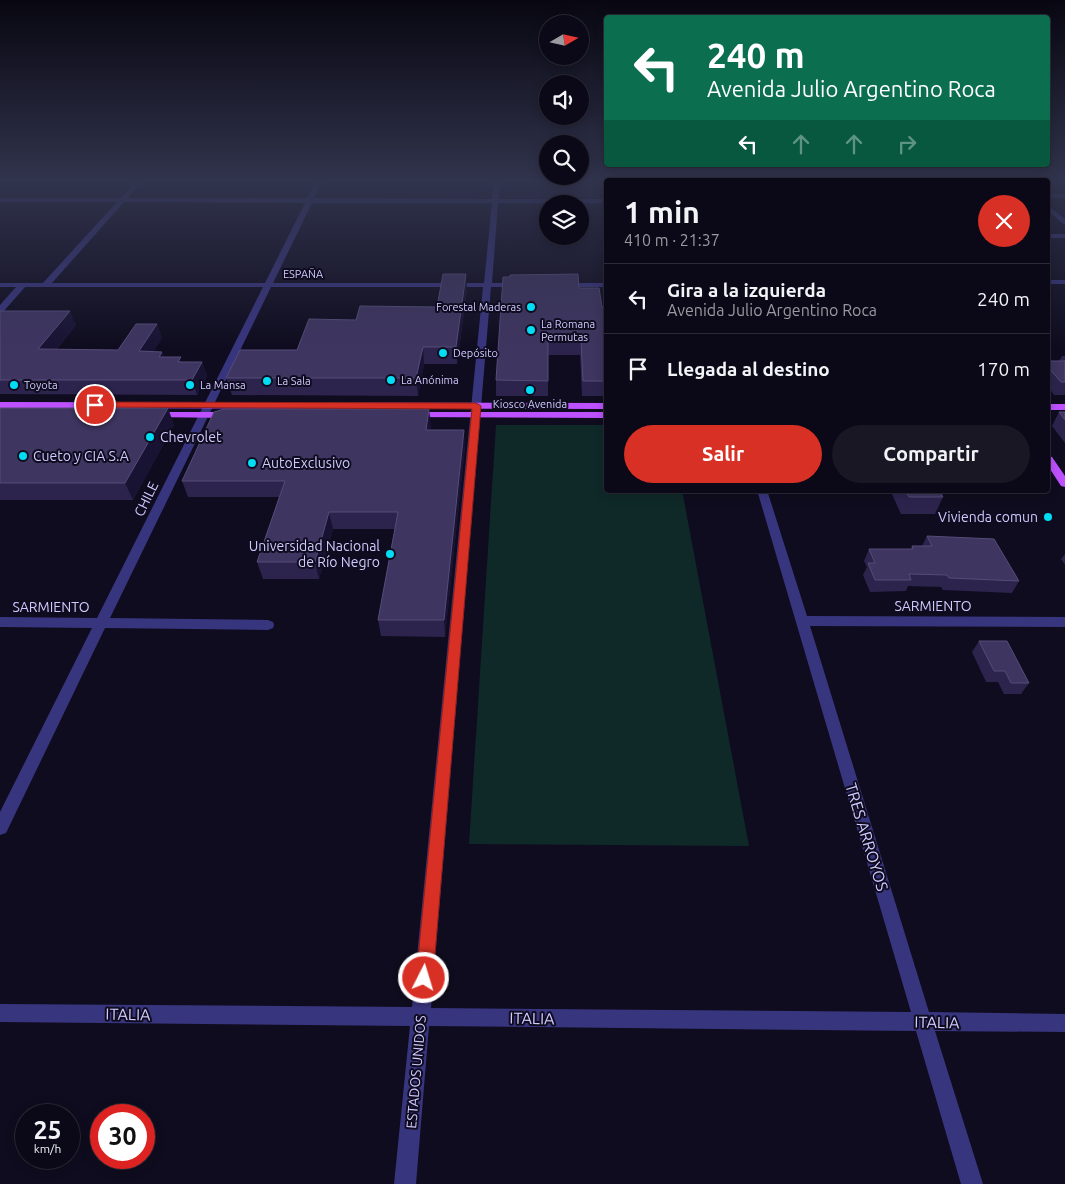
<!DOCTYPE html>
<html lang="es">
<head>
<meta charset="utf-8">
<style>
  body { margin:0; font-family:Ubuntu,sans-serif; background:#191724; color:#f1f3f6; height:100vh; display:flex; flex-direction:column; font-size:19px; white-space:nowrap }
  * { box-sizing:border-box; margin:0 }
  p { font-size:16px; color:#9a9aa1 }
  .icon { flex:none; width:28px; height:28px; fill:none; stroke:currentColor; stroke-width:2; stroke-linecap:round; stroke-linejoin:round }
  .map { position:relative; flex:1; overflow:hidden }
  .details { position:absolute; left:604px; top:178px; width:446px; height:315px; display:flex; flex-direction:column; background:#0b0917; border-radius:5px; box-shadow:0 2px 12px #0003,0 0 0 1px #2b2a36 }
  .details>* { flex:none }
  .hud { position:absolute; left:604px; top:15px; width:446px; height:152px; border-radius:5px; box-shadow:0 2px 12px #0003,0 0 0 1px #2b2a36; background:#0b6e4f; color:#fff; overflow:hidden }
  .needle { width:32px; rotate:81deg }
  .tools { position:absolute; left:539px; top:15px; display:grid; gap:10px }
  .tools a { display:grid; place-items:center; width:50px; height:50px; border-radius:50%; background:#0b0917; box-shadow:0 2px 12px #0003,0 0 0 1px #2b2a36; font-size:25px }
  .speed { position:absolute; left:15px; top:1104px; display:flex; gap:10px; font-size:25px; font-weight:700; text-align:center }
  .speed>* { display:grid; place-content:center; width:65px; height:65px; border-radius:50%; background:#0b0917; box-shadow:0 2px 12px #0003,0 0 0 1px #2b2a36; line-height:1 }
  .speed small { font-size:12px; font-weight:400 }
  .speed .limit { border:8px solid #d22; background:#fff; color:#111 }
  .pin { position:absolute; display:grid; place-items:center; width:42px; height:42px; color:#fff; margin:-21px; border:2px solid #fff; border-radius:50%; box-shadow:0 1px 5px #0007 }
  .me { position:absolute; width:55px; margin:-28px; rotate:5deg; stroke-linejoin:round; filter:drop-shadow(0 0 4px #0008) }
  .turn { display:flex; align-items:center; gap:18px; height:105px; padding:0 20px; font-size:22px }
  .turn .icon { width:65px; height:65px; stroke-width:2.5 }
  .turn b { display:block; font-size:35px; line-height:42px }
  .lanes { display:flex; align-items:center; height:48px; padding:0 20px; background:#0003; justify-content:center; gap:25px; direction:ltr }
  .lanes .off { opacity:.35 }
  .round { display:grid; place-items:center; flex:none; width:52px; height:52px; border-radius:26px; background:#191724 }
  .overview { display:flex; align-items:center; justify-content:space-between; height:85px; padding:0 20px }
  h1 { font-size:30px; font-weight:700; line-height:38px }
  .cta { display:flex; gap:10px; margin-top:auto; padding:10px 20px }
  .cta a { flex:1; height:58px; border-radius:30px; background:#d93025; color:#fff; font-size:20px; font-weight:700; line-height:58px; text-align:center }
  .cta a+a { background:#191724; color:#f1f3f6 }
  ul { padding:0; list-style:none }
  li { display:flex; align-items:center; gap:15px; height:70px; padding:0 20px; border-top:1px solid #2b2a36 }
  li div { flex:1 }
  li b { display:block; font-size:19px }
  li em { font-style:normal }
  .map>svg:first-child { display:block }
</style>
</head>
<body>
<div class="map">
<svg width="1065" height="1184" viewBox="0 0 1065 1184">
  <rect width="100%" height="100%" fill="#0f0c1f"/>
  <path fill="#0f2928" d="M496,425H606V490H682L749,846L469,844Z"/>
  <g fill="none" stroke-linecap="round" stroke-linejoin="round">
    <g fill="#38357f" fill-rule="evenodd">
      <path d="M135,182H142L128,198H307L316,182H322L314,198L492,199L494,182H500L499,199H606V203H498L492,283H520L524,285L520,287H491L431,1008L911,1012L757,490H767L807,616L1065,617V627L810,626L929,1012L1065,1014V1032L935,1031L983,1184H961L916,1031L429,1026L416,1184H394L410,1026L0,1022V1004L412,1007L483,287H271L110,618L268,620L273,622L274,625L273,628L268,630L105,628L6,833L0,835V812L92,628L0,627V617L97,618L263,287H25L3,312L0,313V305L16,287H0V283H43L117,202H0V198H121ZM124,202L305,203L265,283H52ZM312,203H492L484,283H273Z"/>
      <rect x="1048" y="194" width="17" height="4"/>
      <path d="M1048,206L1065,219V225L1048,211Z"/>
      <rect x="1048" y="234" width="17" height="4"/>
      <rect x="1048" y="280" width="17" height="4"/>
      <path d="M559,283H606V287H562L558,285Z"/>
    </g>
    <g fill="#be51ff" fill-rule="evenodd">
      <path d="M0,402L606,403V409L0,408Z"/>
      <rect x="1048" y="404" width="17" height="6"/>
      <path d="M155,412H230L235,415L230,418L152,417L150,415Z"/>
      <path d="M412,412H606V418L409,417L407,415Z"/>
      <path d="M1048,456L1052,457L1065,476V487L1061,486L1048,466Z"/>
    </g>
  </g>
  <g fill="#2c244d">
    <path d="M579,288L602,307H606V396H582L580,355H548V396H496V380Z"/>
    <path d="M467,290L457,364H424L418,396L232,395L226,378L297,350L356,320L437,307Z"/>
    <path d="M0,311L76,325L56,350H118L157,324L162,338L153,352L164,357L183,362H202L207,376L197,395L0,394Z"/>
    <path d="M1062,356H1065V395H1054L1048,386V361H1059Z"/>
    <path d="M0,408L174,425L133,500H0Z"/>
    <path d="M1059,412H1065V443L1052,426Z"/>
    <path d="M431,425L430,430L465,446L445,637L381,636L378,620L395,529H333L319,579H263L257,562L279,497H188L182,481Z"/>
    <path d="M890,490H939L943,497L935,514H901Z"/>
    <path d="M927,536L1019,581L1012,593L943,590L941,587L908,586L906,591L870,592L863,575L867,567L864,561L869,549H911L912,546H922Z"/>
    <path d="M1065,554V565L1061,559Z"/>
    <path d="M979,641L1029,683L1021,694H1004L998,682H986L972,652Z"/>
  </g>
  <g fill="#191333">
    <path d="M466,274L467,290L457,364L456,347Z"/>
    <path d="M70,311L76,325L44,364L38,349Z"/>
    <path d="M157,324L162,338L145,366L139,351Z"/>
    <path d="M423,347L424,364L418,396L416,378Z"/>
    <path d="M162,352L167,366L159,357Z"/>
    <path d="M202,362L207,376L197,395L192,380Z"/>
    <path d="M168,408L174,425L133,500L125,483Z"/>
    <path d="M429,409L431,425L427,446L426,430Z"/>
    <path d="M464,430L465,446L445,637L444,620Z"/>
    <path d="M329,512L333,529L319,579L315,562Z"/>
  </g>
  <g fill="#3e3560" stroke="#554d79">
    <path d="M443,274H466L456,347H423L416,378H226L240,350H297L309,319L356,320L360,306L437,307Z"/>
    <path d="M578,274L579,288H599L602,307H606V381H583L581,340H548V381L496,380L503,277H510V275Z"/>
    <path d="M0,311H70L38,349L118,350L136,324H157L139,351L162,352L159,357H181L178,362H202L192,380H0Z"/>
    <path d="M1048,361H1065V382H1061L1048,367Z"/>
    <path d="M0,408H168L125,483H0Z"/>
    <path d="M224,409H429L426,430H464L444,620H378L398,512H329L315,562H257L285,481H182L214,412Z"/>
    <path d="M1059,412H1065V420Z"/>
    <path d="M905,490H939L943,497H909Z"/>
    <path d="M927,536L994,539L1019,581L949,578L947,575L909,574L911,580H875L868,563H875L869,549H913L912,546H932Z"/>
    <path d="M979,641H1007L1029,683H1011L1005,671H994Z"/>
  </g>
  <linearGradient id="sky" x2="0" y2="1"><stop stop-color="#080711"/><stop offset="0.52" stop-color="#31344d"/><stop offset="1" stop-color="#31344d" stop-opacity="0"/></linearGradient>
  <rect width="1065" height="348" fill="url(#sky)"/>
  <path fill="#d93025" stroke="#8d1f18" d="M95,402L476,403L481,406L433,978L430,984L424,986L418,984L416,978L472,409L92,407L91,405Z"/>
  <g fill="#00ddf5" stroke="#0f0c1f" stroke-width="2">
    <circle cx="531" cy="307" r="5"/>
    <circle cx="531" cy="330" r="5"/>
    <circle cx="443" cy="353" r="5"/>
    <circle cx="391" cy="380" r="5"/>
    <circle cx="267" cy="381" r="5"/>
    <circle cx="14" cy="385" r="5"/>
    <circle cx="190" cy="385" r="5"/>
    <circle cx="530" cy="390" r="5"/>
    <circle cx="150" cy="437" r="5"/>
    <circle cx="23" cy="456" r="5"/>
    <circle cx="252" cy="463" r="5"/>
    <circle cx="1048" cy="517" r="5"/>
    <circle cx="390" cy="554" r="5"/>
  </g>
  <g text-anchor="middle" stroke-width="4" stroke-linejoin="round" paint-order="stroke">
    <g font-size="11" fill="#d0caff" stroke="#0f0c1f">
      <text x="303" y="278">ESPAÑA</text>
    </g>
    <g font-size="11" fill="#d0caff" stroke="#0f0c1f" text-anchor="start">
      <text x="521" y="311" text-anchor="end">Forestal Maderas</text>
      <text x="541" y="328">La Romana<tspan x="541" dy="13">Permutas</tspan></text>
      <text x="453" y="357">Depósito</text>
      <text x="401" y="384">La Anónima</text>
      <text x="277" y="385">La Sala</text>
      <text x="24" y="389">Toyota</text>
      <text x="200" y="389">La Mansa</text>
      <text x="530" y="408" text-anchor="middle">Kiosco Avenida</text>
    </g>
    <g font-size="14" fill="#d0caff" stroke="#0f0c1f" text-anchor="start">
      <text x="160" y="442">Chevrolet</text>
      <text x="33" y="461">Cueto y CIA S.A</text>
      <text x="262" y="468">AutoExclusivo</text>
      <text x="1038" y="522" text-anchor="end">Vivienda comun</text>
      <text x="380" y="551" text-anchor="end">Universidad Nacional<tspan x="380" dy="16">de Río Negro</tspan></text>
    </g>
    <g font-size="14" fill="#d0caff" stroke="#0f0c1f">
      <text transform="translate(146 499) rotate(-64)" y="5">CHILE</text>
      <text x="933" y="611">SARMIENTO</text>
      <text x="51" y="612">SARMIENTO</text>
      <text transform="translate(416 1072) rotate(-85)" y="5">ESTADOS UNIDOS</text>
    </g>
    <g font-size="16" fill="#d0caff" stroke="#0f0c1f">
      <text transform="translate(867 837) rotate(73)" y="6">TRES ARROYOS</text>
      <text transform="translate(128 1014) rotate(1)" y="6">ITALIA</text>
      <text transform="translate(532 1018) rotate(1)" y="6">ITALIA</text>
      <text transform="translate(937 1022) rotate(1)" y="6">ITALIA</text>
    </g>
  </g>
</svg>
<div class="tools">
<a><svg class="needle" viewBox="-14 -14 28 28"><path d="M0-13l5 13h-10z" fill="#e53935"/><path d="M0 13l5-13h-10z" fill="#9a9aa1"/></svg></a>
<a><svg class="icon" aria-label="sound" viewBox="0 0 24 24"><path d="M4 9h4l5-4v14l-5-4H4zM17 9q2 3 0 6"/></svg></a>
<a><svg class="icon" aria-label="search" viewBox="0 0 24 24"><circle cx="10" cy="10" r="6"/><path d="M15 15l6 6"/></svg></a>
<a><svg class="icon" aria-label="layers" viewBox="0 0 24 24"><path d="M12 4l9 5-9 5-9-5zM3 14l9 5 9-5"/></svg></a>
</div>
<div class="speed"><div>25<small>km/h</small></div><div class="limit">30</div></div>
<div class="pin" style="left:95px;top:405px;background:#d93025"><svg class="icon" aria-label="arrive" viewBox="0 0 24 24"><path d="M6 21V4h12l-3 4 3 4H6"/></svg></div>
<svg class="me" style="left:424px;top:978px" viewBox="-20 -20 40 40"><circle r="17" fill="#d93025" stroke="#fff" stroke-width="3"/><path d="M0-11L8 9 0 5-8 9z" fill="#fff"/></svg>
<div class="hud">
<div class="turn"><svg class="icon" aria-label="left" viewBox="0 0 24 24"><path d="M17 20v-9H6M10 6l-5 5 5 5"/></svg><div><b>240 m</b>Avenida Julio Argentino Roca</div></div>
<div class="lanes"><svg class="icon" aria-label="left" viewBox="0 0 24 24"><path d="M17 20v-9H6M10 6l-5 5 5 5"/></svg><svg class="icon off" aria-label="ahead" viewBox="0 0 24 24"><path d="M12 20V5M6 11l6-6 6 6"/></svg><svg class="icon off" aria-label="ahead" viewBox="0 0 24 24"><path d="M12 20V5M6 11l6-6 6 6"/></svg><svg class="icon off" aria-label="right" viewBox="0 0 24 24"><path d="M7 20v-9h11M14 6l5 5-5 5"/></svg></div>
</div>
<section class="details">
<div class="overview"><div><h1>1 min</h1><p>410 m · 21:37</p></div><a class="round" style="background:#d93025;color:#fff"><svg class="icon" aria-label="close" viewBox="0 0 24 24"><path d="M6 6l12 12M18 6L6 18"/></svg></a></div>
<ul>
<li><svg class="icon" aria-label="left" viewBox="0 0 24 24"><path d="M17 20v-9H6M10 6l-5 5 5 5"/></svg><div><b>Gira a la izquierda</b><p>Avenida Julio Argentino Roca</p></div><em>240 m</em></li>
<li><svg class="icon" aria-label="arrive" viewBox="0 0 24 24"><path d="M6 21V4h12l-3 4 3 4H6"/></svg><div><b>Llegada al destino</b></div><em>170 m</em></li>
</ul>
<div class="cta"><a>Salir</a><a>Compartir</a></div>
</section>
</div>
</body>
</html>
